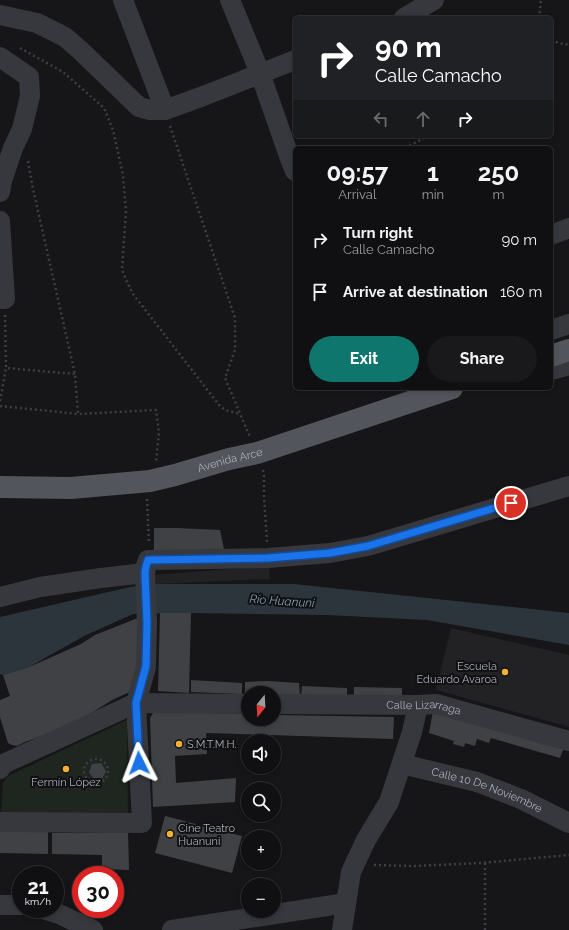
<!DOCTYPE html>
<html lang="en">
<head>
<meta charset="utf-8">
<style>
  body { margin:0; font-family:Raleway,sans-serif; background:#19191b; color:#f1f3f6; height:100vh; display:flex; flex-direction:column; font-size:15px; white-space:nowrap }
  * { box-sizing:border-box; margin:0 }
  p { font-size:13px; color:#9c9d9f }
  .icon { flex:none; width:22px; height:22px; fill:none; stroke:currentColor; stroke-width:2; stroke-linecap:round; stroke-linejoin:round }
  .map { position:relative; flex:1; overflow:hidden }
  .panel { position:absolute; left:293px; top:146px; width:260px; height:244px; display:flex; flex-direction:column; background:#101012; border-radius:6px; box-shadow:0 2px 6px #0003,0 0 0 1px #303032 }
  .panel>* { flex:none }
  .guide { position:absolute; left:293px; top:16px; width:260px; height:122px; border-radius:6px; box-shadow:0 2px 6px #0003,0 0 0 1px #303032; background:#202124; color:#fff; overflow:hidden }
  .needle { width:26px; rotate:198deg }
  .fabs { position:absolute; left:241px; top:686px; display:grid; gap:8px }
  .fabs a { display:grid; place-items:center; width:40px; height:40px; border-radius:50%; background:#101012; box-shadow:0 2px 6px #0003,0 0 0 1px #303032; font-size:20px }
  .speed { position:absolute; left:12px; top:866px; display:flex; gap:8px; font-size:20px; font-weight:700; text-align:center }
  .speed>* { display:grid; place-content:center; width:52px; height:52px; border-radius:50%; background:#101012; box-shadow:0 2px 6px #0003,0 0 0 1px #303032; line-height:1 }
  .speed small { font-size:10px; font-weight:400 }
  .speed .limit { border:6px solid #d22; background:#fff; color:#111 }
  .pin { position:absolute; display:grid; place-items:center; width:34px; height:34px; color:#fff; margin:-17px; border:2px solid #fff; border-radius:50%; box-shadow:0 1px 4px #0007 }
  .me { position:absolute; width:44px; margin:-22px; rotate:357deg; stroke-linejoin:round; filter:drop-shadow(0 0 3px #0008) }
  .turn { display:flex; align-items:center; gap:14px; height:84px; padding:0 16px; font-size:18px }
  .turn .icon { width:52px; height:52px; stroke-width:2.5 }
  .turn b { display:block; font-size:28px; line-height:34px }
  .lanes { display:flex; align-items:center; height:38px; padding:0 16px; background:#0003; justify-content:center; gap:20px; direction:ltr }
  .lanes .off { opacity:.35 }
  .eta { display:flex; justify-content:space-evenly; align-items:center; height:68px; text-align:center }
  .eta b { font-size:24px; font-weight:700; line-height:28px }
  .action { display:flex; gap:8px; margin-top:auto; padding:8px 16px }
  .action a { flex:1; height:46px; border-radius:24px; background:#0f766e; color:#fff; font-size:16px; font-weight:700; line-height:46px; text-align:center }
  .action a+a { background:#19191b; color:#f1f3f6 }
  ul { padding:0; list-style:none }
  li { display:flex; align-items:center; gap:12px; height:52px; padding:0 16px }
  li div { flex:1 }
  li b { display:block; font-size:15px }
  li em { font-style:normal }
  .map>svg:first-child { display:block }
</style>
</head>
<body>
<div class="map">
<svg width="569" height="930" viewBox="0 0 569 930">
  <rect width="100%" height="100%" fill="#161618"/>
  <g fill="#222225">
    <path d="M269,566L270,579L156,584L154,575Z"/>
    <path d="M451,628L569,655V727L436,690Z"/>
  </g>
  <path fill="#1e261f" d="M127,720L128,818L1,815L3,783L8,776Z"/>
  <path fill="#2c353c" d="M156,584H294L569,613V645L427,620L327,615L191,613L133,614L84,636L29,667L3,675L0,674V617L130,587Z"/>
  <g fill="#404145">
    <path d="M154,528H177L220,530L224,549L154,552Z"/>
    <path d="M160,613H191L189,693L158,691Z"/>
    <path d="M143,616L136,689L112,700L74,724L25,742L17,746L12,745L8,743L0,717V700L10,696L3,675L29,667L81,644L95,635Z"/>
    <path d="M191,680L242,683V694L191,692Z"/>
    <path d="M268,681L299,683L300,696L274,695V693H245V682Z"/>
    <path d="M302,686L347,688V697L301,696Z"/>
    <path d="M354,687L402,688V699L354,697Z"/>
    <path d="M155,710L205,713L248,714V719H274V715L394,717L393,739L206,733L207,754L175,756L176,783L236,778L235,802L153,807L150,718Z"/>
    <path d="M433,711L564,747L560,758L491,738L489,743L477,739L475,746L465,743L464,747L453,744L454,741L429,733Z"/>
    <path d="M101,763L106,771L102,779H94L89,772L92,764Z"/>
    <path d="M165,816L242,836L232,873L155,853Z"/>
    <path d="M0,830L48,832V854L0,853Z"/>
    <path d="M128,832L129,870L102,869V855L52,854V833Z"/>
  </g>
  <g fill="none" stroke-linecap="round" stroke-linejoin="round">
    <g stroke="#3d3f44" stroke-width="2.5" stroke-dasharray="2 3" stroke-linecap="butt">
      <path d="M539,18L541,0"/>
      <path d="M551,41L569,45"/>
      <path d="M20,48L63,72L104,108L113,130L123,175L126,211L122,269L127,282L133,294L219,405L225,410L240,414"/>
      <path d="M170,126L235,318V350L225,378L250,437"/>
      <path d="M405,148L428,136"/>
      <path d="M28,161L33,189L75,374L78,414L156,410L159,432L156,462"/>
      <path d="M5,315L6,368L75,374"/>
      <path d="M0,401L6,368"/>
      <path d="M0,406L78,414"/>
      <path d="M263,470L264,476V496L267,542"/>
      <path d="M147,499L149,544"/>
      <circle cx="96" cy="771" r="12"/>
      <path d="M485,863V930"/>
      <path d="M374,865L414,866L481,863L569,855"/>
    </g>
    <g stroke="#37383d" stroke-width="20">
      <path d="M123,0L165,110"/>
      <path d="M230,0L260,73L289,156L295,171"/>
      <path d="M0,15L37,23L65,37L81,51L139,107L150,110H165L206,95L295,60"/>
      <path d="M404,18L434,0"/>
      <path d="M0,57L29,77L30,96L22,129L13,148L2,181L0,192"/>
      <path d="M0,221L5,299H0"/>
      <path d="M551,235L569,228"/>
      <path d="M551,330L569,324"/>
      <path d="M551,370L569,365"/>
      <path d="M0,597L40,587L101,578L145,573"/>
      <path id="s1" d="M274,704L418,705L436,704L569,741"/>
      <path id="s2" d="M402,764L477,782L521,799L569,823"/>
      <path d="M0,769L1,765L136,703L248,704"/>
      <path d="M0,822L142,823L136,703L146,667L147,623L145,573L146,566L148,560L268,558L330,553L368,546L569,486"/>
      <path d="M0,905H21"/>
      <path d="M43,909L59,914L93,930"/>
      <path d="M172,930L346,903"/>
      <path d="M342,930L351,872L366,840L389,802L412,732L418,705"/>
    </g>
    <g stroke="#53555c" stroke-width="22">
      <path d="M551,356L569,350"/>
      <path id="s3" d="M0,487L71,488L150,481L175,475L229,459L257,453L452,388"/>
    </g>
  </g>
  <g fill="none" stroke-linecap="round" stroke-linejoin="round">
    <g stroke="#114b97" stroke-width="10">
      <path id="route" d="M139,763L136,703L146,666L147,623L145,573L146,566L148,560L268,558L330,553L368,546L511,503"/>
    </g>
    <use href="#route" stroke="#1a73e8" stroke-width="7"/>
  </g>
  <g fill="#f2b134" stroke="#111113" stroke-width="1.5">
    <circle cx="505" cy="672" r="4"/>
    <circle cx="179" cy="744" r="4"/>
    <circle cx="66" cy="769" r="4"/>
    <circle cx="170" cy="834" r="4"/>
  </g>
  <g text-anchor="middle" stroke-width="4" stroke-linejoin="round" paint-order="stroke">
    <g font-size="11" fill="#a8adb8" stroke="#111113">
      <text dy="4" stroke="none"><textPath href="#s3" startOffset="233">Avenida Arce</textPath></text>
      <text dy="4" stroke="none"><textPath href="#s1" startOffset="150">Calle Lizarraga</textPath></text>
      <text dy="4" stroke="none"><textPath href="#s2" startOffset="89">Calle 10 De Noviembre</textPath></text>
    </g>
    <g font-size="11" fill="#a8adb8" stroke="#111113" text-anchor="start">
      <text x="497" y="670" text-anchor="end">Escuela<tspan x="497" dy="13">Eduardo Avaroa</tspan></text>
      <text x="187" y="748">S.M.T.M.H.</text>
      <text x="66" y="786" text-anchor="middle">Fermín López</text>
      <text x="178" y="832">Cine Teatro<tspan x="178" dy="13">Huanuni</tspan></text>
    </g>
    <g font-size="12" font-style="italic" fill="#7f9bb3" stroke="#111113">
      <text transform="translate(282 601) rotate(4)" y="4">Río Huanuni</text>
    </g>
  </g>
</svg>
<div class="fabs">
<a><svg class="needle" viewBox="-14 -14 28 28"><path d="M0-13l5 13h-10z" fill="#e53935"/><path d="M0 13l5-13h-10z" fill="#9c9d9f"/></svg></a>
<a><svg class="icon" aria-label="sound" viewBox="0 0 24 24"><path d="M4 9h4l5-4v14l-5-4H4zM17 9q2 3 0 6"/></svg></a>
<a><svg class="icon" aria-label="search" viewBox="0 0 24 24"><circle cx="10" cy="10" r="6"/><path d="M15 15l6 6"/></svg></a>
<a>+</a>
<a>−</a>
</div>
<div class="speed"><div>21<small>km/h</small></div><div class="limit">30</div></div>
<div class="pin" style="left:511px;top:503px;background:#d93025"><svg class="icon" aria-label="arrive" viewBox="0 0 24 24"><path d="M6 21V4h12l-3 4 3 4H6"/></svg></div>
<svg class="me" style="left:139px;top:763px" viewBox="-20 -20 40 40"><path d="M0-17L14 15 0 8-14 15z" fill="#1a73e8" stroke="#fff" stroke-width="4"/></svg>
<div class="guide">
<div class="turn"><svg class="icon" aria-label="right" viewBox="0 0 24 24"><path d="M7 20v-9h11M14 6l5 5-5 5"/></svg><div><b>90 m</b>Calle Camacho</div></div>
<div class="lanes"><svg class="icon off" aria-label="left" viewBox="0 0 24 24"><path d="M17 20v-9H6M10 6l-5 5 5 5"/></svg><svg class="icon off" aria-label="ahead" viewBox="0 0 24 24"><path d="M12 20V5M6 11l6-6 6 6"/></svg><svg class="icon" aria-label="right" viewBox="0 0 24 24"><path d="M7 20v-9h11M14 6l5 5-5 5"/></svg></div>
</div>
<section class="panel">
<div class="eta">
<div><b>09:57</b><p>Arrival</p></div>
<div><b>1</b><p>min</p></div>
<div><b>250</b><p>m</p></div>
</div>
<ul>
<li><svg class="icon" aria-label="right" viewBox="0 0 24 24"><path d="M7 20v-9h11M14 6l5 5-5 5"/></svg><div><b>Turn right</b><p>Calle Camacho</p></div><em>90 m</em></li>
<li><svg class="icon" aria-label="arrive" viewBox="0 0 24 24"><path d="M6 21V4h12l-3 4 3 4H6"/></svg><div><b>Arrive at destination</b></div><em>160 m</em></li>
</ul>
<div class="action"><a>Exit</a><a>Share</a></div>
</section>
</div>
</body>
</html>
